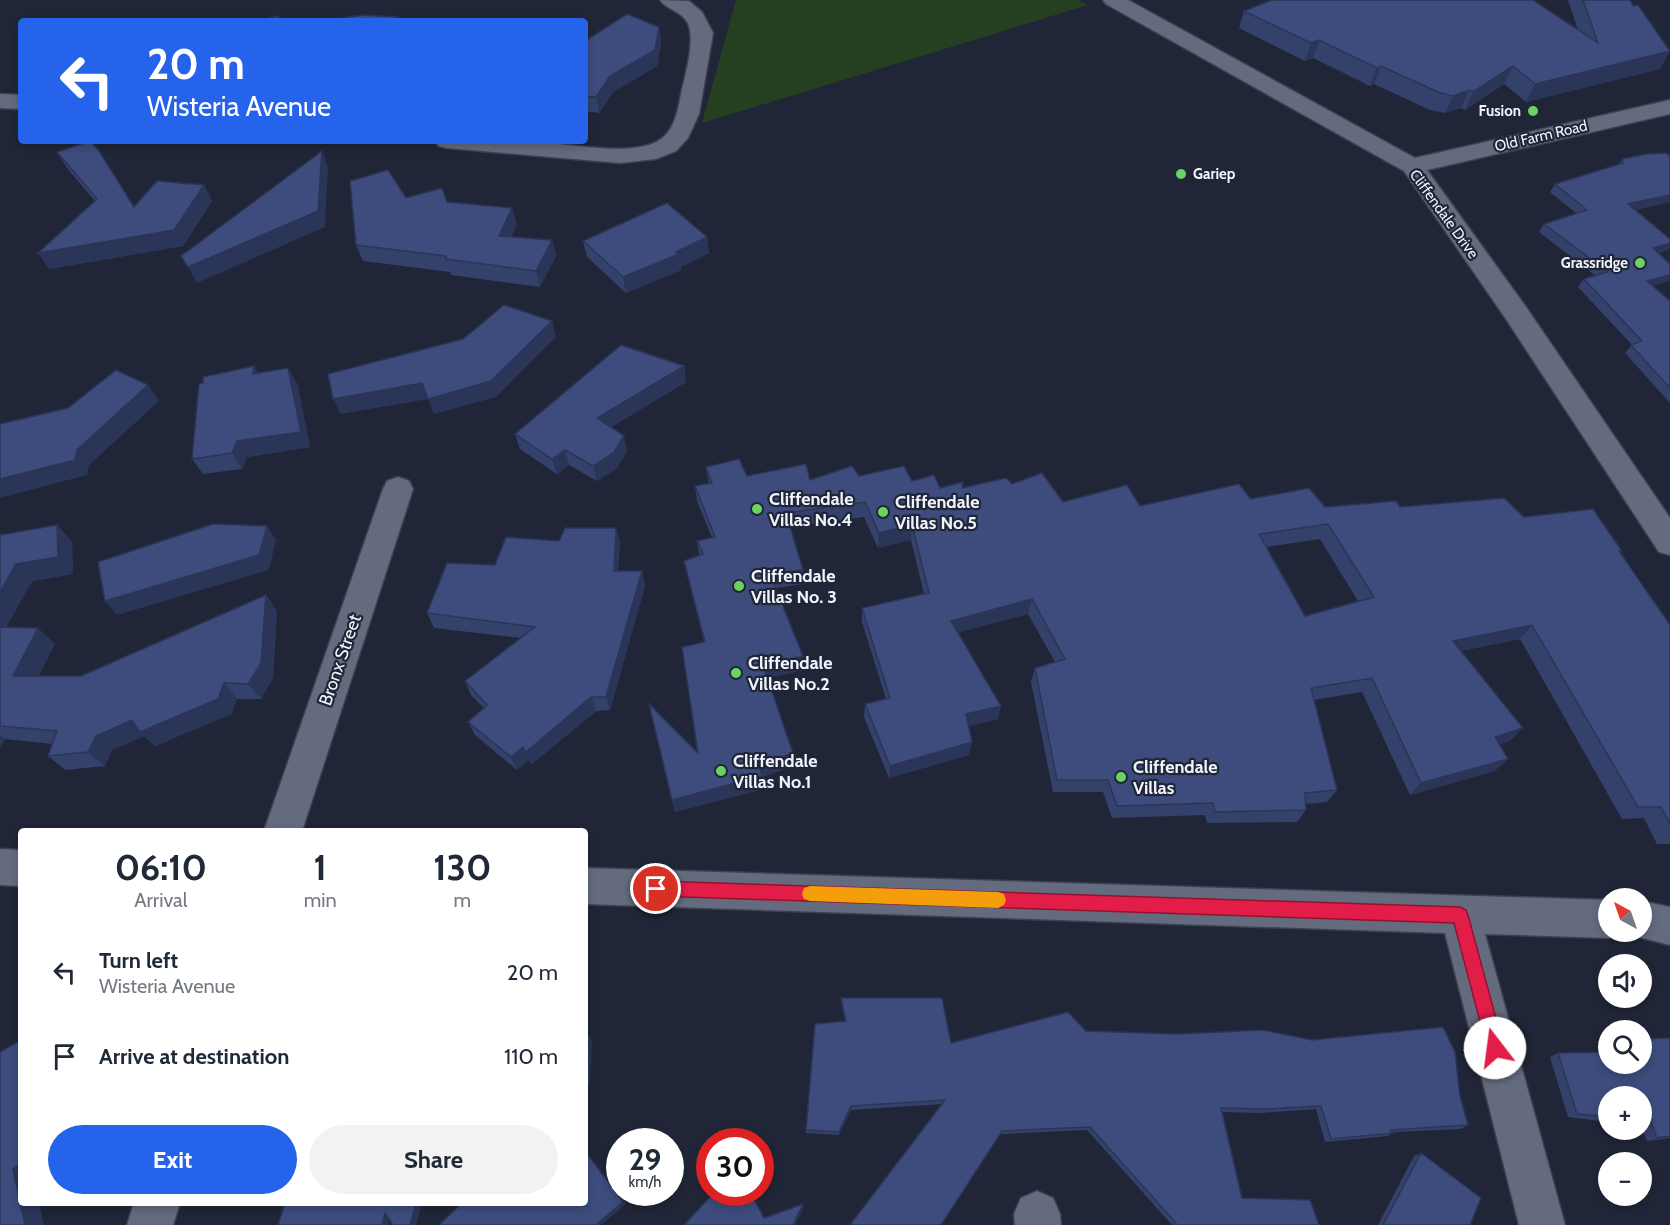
<!DOCTYPE html>
<html lang="en">
<head>
<meta charset="utf-8">
<style>
  body { margin:0; font-family:Cabin,sans-serif; background:#f2f2f3; color:#1f2937; height:100vh; display:flex; flex-direction:column; font-size:22px; white-space:nowrap }
  * { box-sizing:border-box; margin:0 }
  p { font-size:20px; color:#747a83 }
  .icon { flex:none; width:33px; height:33px; fill:none; stroke:currentColor; stroke-width:2; stroke-linecap:round; stroke-linejoin:round }
  .map { position:relative; flex:1; overflow:hidden }
  .side { position:absolute; left:18px; top:828px; width:570px; height:378px; display:flex; flex-direction:column; background:#fff; border-radius:6px; box-shadow:0 3px 9px #0003 }
  .side>* { flex:none }
  .guide { position:absolute; left:18px; top:18px; width:570px; height:126px; border-radius:6px; box-shadow:0 3px 9px #0003; background:#2563eb; color:#fff; overflow:hidden }
  .needle { width:39px; rotate:320deg }
  .fabs { position:absolute; left:1598px; top:888px; display:grid; gap:12px }
  .fabs a { display:grid; place-items:center; width:54px; height:54px; border-radius:50%; background:#fff; box-shadow:0 3px 9px #0003; font-size:30px }
  .speed { position:absolute; left:606px; top:1128px; display:flex; gap:12px; font-size:30px; font-weight:700; text-align:center }
  .speed>* { display:grid; place-content:center; width:78px; height:78px; border-radius:50%; background:#fff; box-shadow:0 3px 9px #0003; line-height:1 }
  .speed small { font-size:15px; font-weight:400 }
  .speed .limit { border:9px solid #d22; background:#fff; color:#111 }
  .pin { position:absolute; display:grid; place-items:center; width:51px; height:51px; color:#fff; margin:-26px; border:3px solid #fff; border-radius:50%; box-shadow:0 2px 6px #0007 }
  .me { position:absolute; width:66px; margin:-33px; rotate:345deg; stroke-linejoin:round; filter:drop-shadow(0 0 4px #0008) }
  .turn { display:flex; align-items:center; gap:21px; height:126px; padding:0 30px; font-size:27px }
  .turn .icon { width:78px; height:78px; stroke-width:2.5 }
  .turn b { display:block; font-size:42px; line-height:51px }
  .eta { display:flex; justify-content:space-evenly; align-items:center; height:102px; text-align:center }
  .eta b { font-size:36px; font-weight:700; line-height:42px }
  .cta { display:flex; gap:12px; margin-top:auto; padding:12px 30px }
  .cta a { flex:1; height:69px; border-radius:36px; background:#2563eb; color:#fff; font-size:24px; font-weight:700; line-height:69px; text-align:center }
  .cta a+a { background:#f2f2f3; color:#1f2937 }
  ul { padding:0; list-style:none }
  li { display:flex; align-items:center; gap:18px; height:84px; padding:0 30px }
  li div { flex:1 }
  li b { display:block; font-size:22px }
  li em { font-style:normal }
  .map>svg:first-child { display:block }
</style>
</head>
<body>
<div class="map">
<svg width="1670" height="1225" viewBox="0 0 1670 1225">
  <rect width="100%" height="100%" fill="#202637"/>
  <path fill="#244021" d="M736,0H1079L1088,5L702,123Z"/>
  <g fill="none" stroke-linecap="round" stroke-linejoin="round">
    <g stroke="#3d414f" stroke-width="3">
      <g id="minor">
        <path d="M660,0L689,1L702,12L713,33L699,114L688,138L676,151L656,159L620,163L447,148L439,146L435,141C466,141 496,140 527,141C561,142 629,158 658,141C674,132 678,111 681,94C685,76 698,33 685,19C678,10 666,9 660,0Z"/>
        <path d="M1103,0H1128L1415,158L1670,100V114L1427,170L1526,307L1670,518V555L1659,552L1506,319L1404,171L1106,4Z"/>
        <path d="M0,94L21,95V109L0,108Z"/>
        <path d="M398,477L409,481L413,489L302,831H264L383,489L387,481Z"/>
        <path d="M0,849L21,850V886L0,885Z"/>
        <path d="M585,868L1608,900V932H1622L1608,938L1485,934L1565,1225H1519L1445,933L585,904Z"/>
        <path d="M1641,901L1670,907V945L1627,934L1626,932H1641Z"/>
        <path d="M1037,1191L1053,1198L1060,1214L1061,1225H1015L1014,1214L1021,1198Z"/>
        <path d="M134,1203H180L173,1225H127Z"/>
      </g>
    </g>
    <use href="#minor" fill="#646b7f" fill-rule="evenodd"/>
  </g>
  <g fill="#34416b" fill-rule="evenodd">
    <path d="M1568,0H1630L1660,69L1526,102L1504,84L1465,110L1461,108L1445,113L1430,110L1374,84L1370,86L1313,58L1305,61L1239,28L1244,11L1578,30Z"/>
    <path d="M659,27L661,43L657,66L613,92L599,113L585,111V41Z"/>
    <path d="M57,152L134,207L204,185L212,201L183,246L49,269L95,201L67,168Z"/>
    <path d="M1670,156V202L1635,210L1670,239V247L1668,250L1658,253L1653,286L1670,301V403L1625,353L1632,345L1578,287L1584,279L1596,276L1539,232L1544,224L1576,213L1550,192L1555,184L1619,164L1622,159Z"/>
    <path d="M406,198L447,202L517,224L511,237L552,240L556,256L540,287L451,275L450,272L363,261L356,245Z"/>
    <path d="M583,241L709,253L681,267V270L626,293L587,257Z"/>
    <path d="M254,366L258,373L297,383L310,447L247,457L242,469L203,474L192,459L203,383Z"/>
    <path d="M684,366L686,382L611,427L627,451L617,468L597,481L569,465L557,474L520,449L515,434Z"/>
    <path d="M706,467L747,476L810,480L859,476L912,481L940,488H962L1012,484L1063,502L1140,506L1251,499L1325,507H1400L1524,517L1622,551L1620,553L1670,625V844H1657L1644,818L1622,819L1520,639L1461,651L1510,741L1499,744L1495,771L1410,795L1362,692L1314,700L1337,790L1327,802L1306,804V810L1297,822L1207,823L1205,815L1112,818L1103,792H1053L1031,682L1035,668L1055,662L1028,614L958,632L998,719L968,726L972,742L969,755L889,778L864,717L865,704L886,699L862,622V608L924,594L911,540L878,548L864,517L790,527L803,570V584L776,588L803,670L767,678L793,753L794,766L762,777L763,789L675,812L672,800L698,753L704,642L687,575L684,561L699,555L697,541L712,538L697,501L695,486L709,483ZM1320,539L1358,601L1305,616L1266,547Z"/>
    <path d="M57,525L72,542L73,574L32,581L6,627L55,644L38,676H81L266,595L277,611L273,678L261,699H237L231,714L155,746L144,736L112,750L105,766L65,770L48,756L52,744L5,739L0,748V535Z"/>
    <path d="M559,541L620,542L618,571H642L645,586L610,710L596,711L532,764L529,760L517,770L475,735L468,722L484,708L471,695L465,681L520,638L434,628L427,613L495,565Z"/>
    <path d="M841,998L951,1043L1086,1031L1460,1096L1468,1125L1460,1129L1394,1132L1388,1136L1325,1142L1316,1109L1261,1113L1222,1112L1242,1198L1319,1225H1172L1087,1130L1000,1134L943,1104L851,1110L839,1135L806,1133V1130L845,1021L841,1002Z"/>
    <path d="M1670,1038V1138L1647,1141L1641,1126V1096H1608V1122L1568,1117L1550,1057L1558,1053L1608,1064Z"/>
    <path d="M1421,1153L1470,1225H1378L1414,1156Z"/>
  </g>
  <g fill="#2b3557">
    <path d="M659,27L661,43L657,66L613,92L599,113L596,97L610,76Z"/>
    <path d="M1319,40L1313,58L1305,61L1311,43Z"/>
    <path d="M1670,51L1660,69L1526,102L1535,84Z"/>
    <path d="M1381,66L1374,84L1370,86L1377,68Z"/>
    <path d="M1513,66L1504,84L1465,110L1473,92Z"/>
    <path d="M1469,90L1461,108L1445,113L1453,96Z"/>
    <path d="M322,151L328,167L325,227L197,283L188,267Z"/>
    <path d="M204,185L212,201L183,246L49,269L38,253Z"/>
    <path d="M1670,195V202L1623,213L1628,204Z"/>
    <path d="M512,208L517,224L503,252L499,236Z"/>
    <path d="M707,237L709,253L681,267V270L626,293L623,277Z"/>
    <path d="M552,240L556,256L540,287L536,271Z"/>
    <path d="M1670,243V247L1668,250L1647,256L1653,248Z"/>
    <path d="M1670,275V281L1641,289L1647,281Z"/>
    <path d="M552,321L556,337L496,397L434,414L428,399L341,414L333,399Z"/>
    <path d="M254,366L263,382L253,374Z"/>
    <path d="M684,366L686,382L600,434L597,418Z"/>
    <path d="M288,368L297,383L310,447L247,457L242,469L232,453L237,441Z"/>
    <path d="M148,385L159,401L89,465L87,475L0,498V479L77,450Z"/>
    <path d="M624,436L627,451L617,468L597,481L593,466Z"/>
    <path d="M565,450L569,465L557,474L552,459Z"/>
    <path d="M57,525L72,542L73,574L32,581L0,638V592L16,564Z"/>
    <path d="M912,525L911,540L878,548L879,533Z"/>
    <path d="M267,526L276,540L269,570L117,615L105,601Z"/>
    <path d="M616,528L620,542L617,585L614,571Z"/>
    <path d="M642,571L645,586L610,710L606,697Z"/>
    <path d="M266,595L277,611L273,678L261,699L248,684Z"/>
    <path d="M1032,599L1028,614L949,635L951,621Z"/>
    <path d="M1532,625L1520,639L1441,655L1453,641Z"/>
    <path d="M38,628L55,644L30,691L13,676Z"/>
    <path d="M803,656V670L764,679L763,665Z"/>
    <path d="M224,683L237,699L231,714L155,746L144,736L112,750L105,766L88,752L96,736L132,720Z"/>
    <path d="M591,697L596,711L532,764L526,752Z"/>
    <path d="M1001,706L998,719L963,728L966,714Z"/>
    <path d="M1523,728L1510,741L1482,749L1495,737Z"/>
    <path d="M0,735L5,739L0,748Z"/>
    <path d="M972,742L969,755L889,778L890,766Z"/>
    <path d="M523,747L529,760L517,770L511,757Z"/>
    <path d="M793,753L794,766L762,777L763,789L675,812L672,800L759,765Z"/>
    <path d="M1508,759L1495,771L1410,795L1421,783Z"/>
    <path d="M589,1036L592,1040L590,1080L585,1098V1084Z"/>
    <path d="M851,1106V1110L839,1135V1132Z"/>
    <path d="M585,1150L626,1204L601,1225H596Z"/>
    <path d="M21,1164V1203H39L44,1225H25L13,1169Z"/>
    <path d="M416,1203H422L416,1225H410Z"/>
    <path d="M803,1204L804,1207L795,1225H793Z"/>
    <path d="M385,1213L390,1216L388,1225H382Z"/>
  </g>
  <g fill="#3d4c7c" stroke="#2b3557" stroke-width="1.5" fill-rule="evenodd">
    <path d="M1272,0H1533L1598,43L1583,0H1630L1633,6L1638,5L1670,51L1535,84L1513,66L1473,92L1469,90L1453,96L1438,92L1381,66L1377,68L1319,40L1311,43L1244,11Z"/>
    <path d="M627,14L659,27L655,50L610,76L596,97L585,96V41Z"/>
    <path d="M364,15L398,17L396,21H319Z"/>
    <path d="M279,16L277,21H255Z"/>
    <path d="M90,141L99,151L134,207L157,181L204,185L174,230L38,253L97,199L57,152Z"/>
    <path d="M322,151L318,211L188,267L181,256Z"/>
    <path d="M1666,153L1670,156V195L1628,204L1670,239V243L1653,248L1670,264V275L1647,281L1670,301V388L1631,345L1642,341L1584,279L1608,272L1544,224L1587,210L1555,184L1623,163L1622,159L1647,154Z"/>
    <path d="M388,170L406,198L442,188L447,202L512,208L499,236L552,240L536,271L446,259V256L356,245L350,181Z"/>
    <path d="M667,203L707,237L676,252L679,254L623,277L583,241Z"/>
    <path d="M504,305L552,321L491,381L428,399L422,383L333,399L328,374L463,339Z"/>
    <path d="M621,345L684,366L597,418L624,436L614,452L593,466L565,450L552,459L515,434Z"/>
    <path d="M254,366L253,374L288,368L301,432L237,441L232,453L192,459L199,384L203,383V377Z"/>
    <path d="M116,370L148,385L77,450L75,460L0,479V424L68,408Z"/>
    <path d="M739,459L747,476L806,464L810,480L852,466L859,476L904,466L912,481L934,475L940,488L963,482L962,488L1006,478L1012,484L1042,473L1063,502L1127,485L1140,506L1239,484L1251,499L1309,488L1325,507L1396,501L1400,507L1504,498L1524,517L1593,509L1622,551H1619L1670,625V824L1661,807H1638L1532,625L1453,641L1523,728L1495,737L1508,759L1421,783L1372,678L1311,688L1337,790L1305,793L1306,810L1215,812L1213,803L1117,806L1108,780H1057L1035,668L1065,659L1032,599L951,621L1001,706L966,714L972,742L890,766L865,704L890,698L862,608L929,593L912,525L879,533L865,502L786,513L803,570L770,574L803,656L763,665L793,753L759,765L762,776L672,800L649,704L698,753L682,647L705,642L684,561L703,554L697,541L715,537L695,486L712,483L706,467ZM1328,524L1374,597L1305,616L1259,534Z"/>
    <path d="M213,524L267,526L259,555L105,601L98,562Z"/>
    <path d="M57,525L58,557L16,564L0,592V535Z"/>
    <path d="M565,528H616L614,571H642L606,697H591L526,752L523,747L511,757L468,722L487,705L465,681L535,627L427,613L447,563L495,565L506,537L559,541Z"/>
    <path d="M266,595L261,663L248,684L224,683L218,699L140,732L132,720L96,736L88,752L48,756L57,731L0,726V627L38,628L13,676H81Z"/>
    <path d="M841,998H942L951,1043L1068,1012L1086,1031L1177,1034L1263,1030L1312,1040L1443,1027L1455,1052L1460,1096L1468,1125L1390,1130L1394,1133L1331,1139L1321,1106L1266,1109L1221,1108L1242,1198L1310,1200L1319,1225H1176V1223L1090,1127L1002,1131L941,1225H850L945,1100L851,1106L839,1132L806,1130L815,1024L846,1021Z"/>
    <path d="M585,1035L589,1036L587,1076L585,1084Z"/>
    <path d="M1670,1038V1136L1657,1138L1651,1122L1641,1121V1096H1608V1117L1577,1114L1558,1053L1608,1052V1064H1641V1039Z"/>
    <path d="M21,1040V1164L13,1169L25,1225H0V1052Z"/>
    <path d="M585,1151L623,1202L596,1225H439L462,1203H511L513,1205L515,1203H585Z"/>
    <path d="M1421,1153L1481,1198L1470,1225H1383Z"/>
    <path d="M726,1192H750L764,1218L803,1204L793,1225H684L710,1197Z"/>
    <path d="M285,1203H416L410,1225H393L385,1213L382,1225H278Z"/>
  </g>
  <path fill="#e11d48" stroke="#92132f" stroke-width="1.5" d="M656,881L1460,907L1466,910L1468,915L1504,1048L1501,1054L1495,1057L1489,1054L1487,1048L1454,923L656,896L650,894L648,889L650,883Z"/>
  <path fill="#f59e0b" d="M810,886L998,892L1004,894L1006,900L1004,905L998,908L810,901L804,899L802,894L804,888Z"/>
  <g fill="#6cd362" stroke="#202637" stroke-width="2">
    <circle cx="1533" cy="111" r="6"/>
    <circle cx="1181" cy="174" r="6"/>
    <circle cx="1640" cy="263" r="6"/>
    <circle cx="757" cy="509" r="6"/>
    <circle cx="883" cy="512" r="6"/>
    <circle cx="739" cy="586" r="6"/>
    <circle cx="736" cy="673" r="6"/>
    <circle cx="721" cy="771" r="6"/>
    <circle cx="1121" cy="777" r="6"/>
  </g>
  <g text-anchor="middle" stroke-width="4.5" stroke-linejoin="round" paint-order="stroke">
    <g font-size="15" font-weight="bold" fill="#f0f4fd" stroke="#202637" text-anchor="end">
      <text x="1521" y="116">Fusion</text>
      <text x="1193" y="179" text-anchor="start">Gariep</text>
      <text x="1628" y="268">Grassridge</text>
    </g>
    <g font-size="15" fill="#f0f4fd" stroke="#202637">
      <text transform="translate(1541 136) rotate(-13)" y="5">Old Farm Road</text>
      <text transform="translate(1444 214) rotate(54)" y="5">Cliffendale Drive</text>
    </g>
    <g font-size="18" font-weight="bold" fill="#f0f4fd" stroke="#202637" text-anchor="start">
      <text x="769" y="505">Cliffendale<tspan x="769" dy="21">Villas No.4</tspan></text>
      <text x="895" y="508">Cliffendale<tspan x="895" dy="21">Villas No.5</tspan></text>
      <text x="751" y="582">Cliffendale<tspan x="751" dy="21">Villas No. 3</tspan></text>
      <text x="748" y="669">Cliffendale<tspan x="748" dy="21">Villas No.2</tspan></text>
      <text x="733" y="767">Cliffendale<tspan x="733" dy="21">Villas No.1</tspan></text>
      <text x="1133" y="773">Cliffendale<tspan x="1133" dy="21">Villas</tspan></text>
    </g>
    <g font-size="18" fill="#f0f4fd" stroke="#202637">
      <text transform="translate(340 660) rotate(-71)" y="6">Bronx Street</text>
    </g>
  </g>
</svg>
<div class="fabs">
<a><svg class="needle" viewBox="-14 -14 28 28"><path d="M0-13l5 13h-10z" fill="#e53935"/><path d="M0 13l5-13h-10z" fill="#747a83"/></svg></a>
<a><svg class="icon" aria-label="sound" viewBox="0 0 24 24"><path d="M4 9h4l5-4v14l-5-4H4zM17 9q2 3 0 6"/></svg></a>
<a><svg class="icon" aria-label="search" viewBox="0 0 24 24"><circle cx="10" cy="10" r="6"/><path d="M15 15l6 6"/></svg></a>
<a>+</a>
<a>−</a>
</div>
<div class="speed"><div>29<small>km/h</small></div><div class="limit">30</div></div>
<div class="pin" style="left:656px;top:889px;background:#d93025"><svg class="icon" aria-label="arrive" viewBox="0 0 24 24"><path d="M6 21V4h12l-3 4 3 4H6"/></svg></div>
<svg class="me" style="left:1495px;top:1048px" viewBox="-20 -20 40 40"><circle r="19" fill="#fff"/><path d="M0-13L10 11 0 6-10 11z" fill="#e11d48"/></svg>
<div class="guide">
<div class="turn"><svg class="icon" aria-label="left" viewBox="0 0 24 24"><path d="M17 20v-9H6M10 6l-5 5 5 5"/></svg><div><b>20 m</b>Wisteria Avenue</div></div>
</div>
<section class="side">
<div class="eta">
<div><b>06:10</b><p>Arrival</p></div>
<div><b>1</b><p>min</p></div>
<div><b>130</b><p>m</p></div>
</div>
<ul>
<li><svg class="icon" aria-label="left" viewBox="0 0 24 24"><path d="M17 20v-9H6M10 6l-5 5 5 5"/></svg><div><b>Turn left</b><p>Wisteria Avenue</p></div><em>20 m</em></li>
<li><svg class="icon" aria-label="arrive" viewBox="0 0 24 24"><path d="M6 21V4h12l-3 4 3 4H6"/></svg><div><b>Arrive at destination</b></div><em>110 m</em></li>
</ul>
<div class="cta"><a>Exit</a><a>Share</a></div>
</section>
</div>
</body>
</html>
